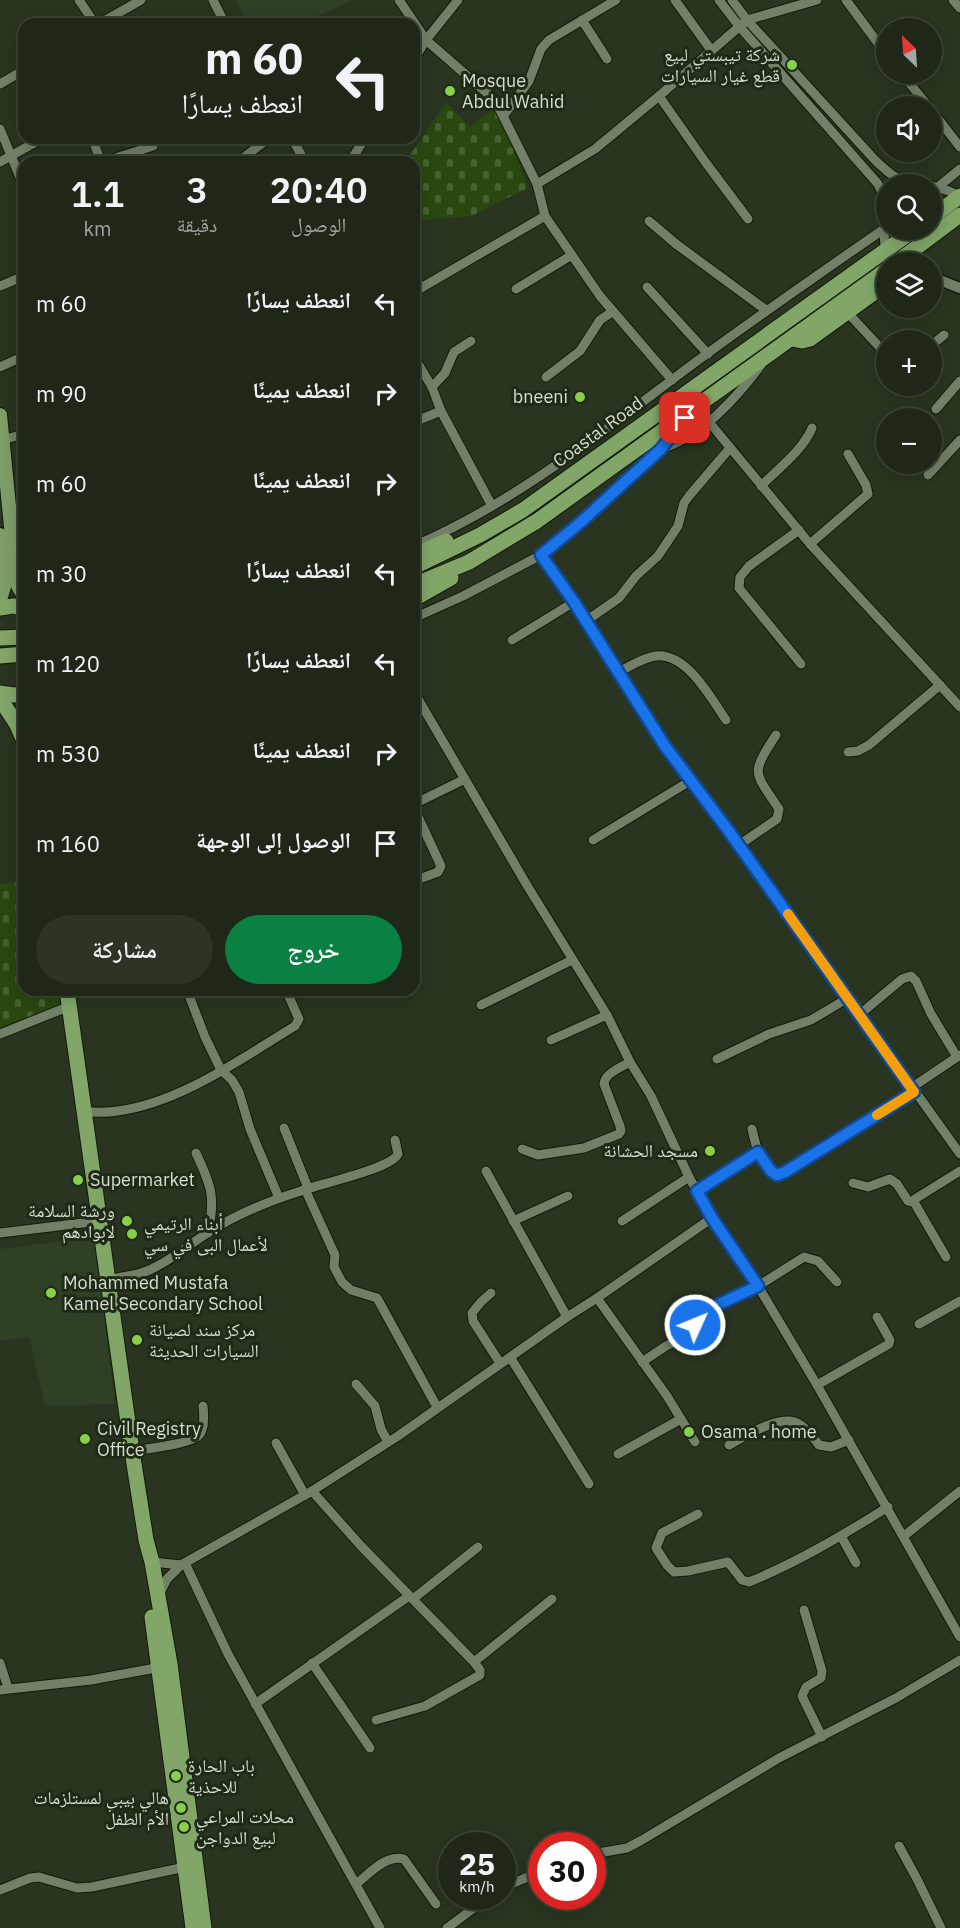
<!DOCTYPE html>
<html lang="ar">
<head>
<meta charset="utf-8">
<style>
  body { margin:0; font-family:"IBM Plex Sans","Noto Naskh Arabic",sans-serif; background:#2c3425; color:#f1f3f6; direction:rtl; height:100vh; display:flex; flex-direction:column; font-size:22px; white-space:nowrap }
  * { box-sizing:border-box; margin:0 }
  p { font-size:20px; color:#a1a6a2 }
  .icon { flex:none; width:33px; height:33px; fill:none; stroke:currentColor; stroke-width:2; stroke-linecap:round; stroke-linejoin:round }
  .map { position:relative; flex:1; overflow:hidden; direction:ltr }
  .side { position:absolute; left:18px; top:156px; width:402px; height:840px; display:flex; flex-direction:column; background:#1f2818; border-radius:18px; box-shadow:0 3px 15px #0003,0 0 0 2px #3c4437; direction:rtl }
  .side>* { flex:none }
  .guide { position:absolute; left:18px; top:18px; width:402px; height:126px; border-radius:18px; box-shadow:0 3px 15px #0003,0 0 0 2px #3c4437; direction:rtl; background:#1f2818; color:#f1f3f6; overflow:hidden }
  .needle { width:39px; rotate:335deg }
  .fabs { position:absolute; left:876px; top:18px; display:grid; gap:12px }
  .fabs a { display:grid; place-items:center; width:66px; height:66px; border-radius:50%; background:#1f2818; box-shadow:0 3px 15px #0003,0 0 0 2px #3c4437; font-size:30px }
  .speed { position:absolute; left:438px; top:1832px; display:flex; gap:12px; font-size:30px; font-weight:700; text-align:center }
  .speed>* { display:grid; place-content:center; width:78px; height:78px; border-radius:50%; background:#1f2818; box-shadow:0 3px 15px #0003,0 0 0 2px #3c4437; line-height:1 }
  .speed small { font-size:15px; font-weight:400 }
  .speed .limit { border:9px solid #d22; background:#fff; color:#111 }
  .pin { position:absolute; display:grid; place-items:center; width:51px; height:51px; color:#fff; margin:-26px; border-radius:12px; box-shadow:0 3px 9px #0006 }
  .me { position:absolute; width:66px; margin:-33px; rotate:46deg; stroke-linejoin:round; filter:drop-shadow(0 0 4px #0008) }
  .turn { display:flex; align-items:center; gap:21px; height:126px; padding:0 18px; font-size:27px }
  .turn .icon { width:78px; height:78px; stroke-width:2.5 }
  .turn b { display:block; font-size:42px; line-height:51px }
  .eta { display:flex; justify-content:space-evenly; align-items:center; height:102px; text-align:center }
  .eta b { font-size:36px; font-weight:600; line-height:42px }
  .action { display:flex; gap:12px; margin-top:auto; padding:12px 18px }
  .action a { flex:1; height:69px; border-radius:36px; background:#0b8043; color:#fff; font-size:24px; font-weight:600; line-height:69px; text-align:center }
  .action a+a { background:#2c3425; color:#f1f3f6 }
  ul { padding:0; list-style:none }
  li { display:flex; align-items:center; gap:18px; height:90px; padding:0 18px }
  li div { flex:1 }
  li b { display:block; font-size:22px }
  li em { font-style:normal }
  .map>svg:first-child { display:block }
</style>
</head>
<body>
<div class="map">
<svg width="960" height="1928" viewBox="0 0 960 1928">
  <defs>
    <pattern id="cemetery-stones" width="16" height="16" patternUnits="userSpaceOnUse" patternTransform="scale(1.5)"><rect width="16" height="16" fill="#2a470f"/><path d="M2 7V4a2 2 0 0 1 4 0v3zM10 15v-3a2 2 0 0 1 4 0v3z" fill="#486131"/></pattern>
  </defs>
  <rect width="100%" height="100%" fill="#293520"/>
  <g fill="#304025">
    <path d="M235,0H354L298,24H249Z"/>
    <path d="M94,1237L115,1404L45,1406L29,1337L0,1341V1249Z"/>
  </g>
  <g fill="url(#cemetery-stones)">
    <path d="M446,103L470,127L497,106L528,188L471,216L423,220L414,225V162H405Z"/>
    <path d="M24,881V990H59L62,1014L0,1032V884Z"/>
  </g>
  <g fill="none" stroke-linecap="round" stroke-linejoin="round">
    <g stroke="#111c09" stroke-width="11">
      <g id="minor">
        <path d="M79,0L95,24"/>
        <path d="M213,0L225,24"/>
        <path d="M399,0L426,40L495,100L537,184L545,216L600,296L672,380"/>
        <path d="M675,0L711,50"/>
        <path d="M719,0L739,26L878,184C891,209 880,225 886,250"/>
        <path d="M732,0L747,20L874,159C889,173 896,181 917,184"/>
        <path d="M846,0L886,54"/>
        <path d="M953,0L960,8"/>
        <path d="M582,20L607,59"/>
        <path d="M99,24L141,0"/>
        <path d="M414,59L426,40L458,0"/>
        <path d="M902,74L928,106"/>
        <path d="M0,84L24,70"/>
        <path d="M659,96L706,163L748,219"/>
        <path d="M932,111L960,147"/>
        <path d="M504,115L529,81L541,49L549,40L616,0"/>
        <path d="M0,129L24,187"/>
        <path d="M92,138L101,162"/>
        <path d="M292,138L305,162"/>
        <path d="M0,162L43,138"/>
        <path d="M103,162L153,146"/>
        <path d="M238,162L269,138"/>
        <path d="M350,162L365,138"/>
        <path d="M537,184L595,149L659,96L747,20L817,0"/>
        <path d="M932,186L949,191L959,196"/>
        <path d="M938,187L960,169"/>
        <path d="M649,221L676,244L766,310"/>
        <path d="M0,286L24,276"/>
        <path d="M647,287L708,354"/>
        <path d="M516,289L572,255"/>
        <path d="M414,292L545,216"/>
        <path d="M847,312L886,354"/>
        <path d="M932,345L944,335"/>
        <path d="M414,357L432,387L441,411L492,506"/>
        <path d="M0,367L24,356"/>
        <path d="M546,377L580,351L600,320L612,312"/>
        <path d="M432,387L445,373L454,352L471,341"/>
        <path d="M936,409L960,381"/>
        <path d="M414,422L441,411"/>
        <path d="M709,422L810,544L960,707"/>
        <path d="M2,440L24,434"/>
        <path d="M661,449C703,435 735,400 761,365"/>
        <path d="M928,475L960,440"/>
        <path d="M761,486C778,469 803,450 812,428"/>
        <path d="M10,517L24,513"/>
        <path d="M799,530L749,566L740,577L739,588L801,664"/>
        <path d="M810,544L868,494L866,485L848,454"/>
        <path d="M414,546C509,505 591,441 673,379C742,327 813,278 884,229"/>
        <path d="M541,555L574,602L665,746L728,830L960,1154"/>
        <path d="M414,618L463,596L541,555L581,522L661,449L680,424"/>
        <path d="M586,621L619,598L636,576L658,556L678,526L684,503L689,496L730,448"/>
        <path d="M512,640L574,602"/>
        <path d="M618,672C629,667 644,657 656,656C687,653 711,698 726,720"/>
        <path d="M414,692L528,887L607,1015L630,1062L651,1096L689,1177L712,1218L758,1286L817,1385L960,1637"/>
        <path d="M848,752L858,751L869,745L940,685"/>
        <path d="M414,804L465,779"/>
        <path d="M414,808L441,866L438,872L414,881"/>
        <path d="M593,840L690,781"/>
        <path d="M739,845L777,819L779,809C754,771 750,775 776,735"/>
        <path d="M187,990L205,1037L221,1070L232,1080L239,1092L250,1129L279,1198"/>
        <path d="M481,1005L572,960"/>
        <path d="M859,1015L902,979L911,976L916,981L931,1014L957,1057"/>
        <path d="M0,1034L70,1006"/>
        <path d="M551,1040L607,1015"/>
        <path d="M717,1059L769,1034L811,1020L848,998"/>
        <path d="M911,1088L960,1055"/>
        <path d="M85,1112C95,1112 107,1113 117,1111C180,1103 242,1058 295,1026L299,1019L286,990"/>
        <path d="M284,1128L308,1188"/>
        <path d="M752,1129C756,1147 760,1166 777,1175L785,1172L914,1092"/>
        <path d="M522,1149L538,1155L584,1148L619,1134L621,1131L620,1126L604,1084C605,1073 620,1068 630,1062"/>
        <path d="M196,1153C211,1185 216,1197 208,1233"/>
        <path d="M486,1171L567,1317"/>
        <path d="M853,1183L868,1187L890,1179L897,1184L908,1201L914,1202"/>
        <path d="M305,1189L335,1255L334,1267L342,1282L351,1290L377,1298L437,1407"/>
        <path d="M697,1191L757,1152"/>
        <path d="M513,1221L568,1196"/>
        <path d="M622,1221L689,1177"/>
        <path d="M0,1233L99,1221"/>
        <path d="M946,1257L914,1202L915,1199L960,1171"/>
        <path d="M106,1280C120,1277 134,1276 147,1271C170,1262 188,1245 209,1232C237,1214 269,1201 301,1191C319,1184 391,1169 398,1154L395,1140"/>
        <path d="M491,1293L481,1302L472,1313L473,1321L500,1363"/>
        <path d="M597,1298L667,1396L695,1442"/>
        <path d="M919,1324L960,1301"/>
        <path d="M510,1357L589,1484"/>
        <path d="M642,1362L666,1346L688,1335L695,1325L697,1316L700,1313L758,1286L804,1257L818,1261L837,1282"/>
        <path d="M356,1384L375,1406L381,1429L388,1442"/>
        <path d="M817,1385L889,1344L890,1340L877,1317"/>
        <path d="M276,1443L305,1495"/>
        <path d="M729,1445C745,1436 782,1413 799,1424C807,1428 813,1438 819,1445L831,1447L849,1440"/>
        <path d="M132,1451C144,1449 194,1444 200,1434C205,1427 204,1415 203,1406"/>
        <path d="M618,1454L681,1419"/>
        <path d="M312,1491L361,1546L474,1662L480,1670V1675L425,1706L376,1720"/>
        <path d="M698,1514L662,1533L656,1548L667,1565L674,1572L688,1571L728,1562L742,1580L749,1582C798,1562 843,1535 888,1507"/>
        <path d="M841,1536L856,1563"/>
        <path d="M904,1536L960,1491"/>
        <path d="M152,1562L181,1565"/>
        <path d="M185,1563L228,1654L380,1928"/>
        <path d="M159,1595L167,1579L181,1565L312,1491L398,1436L567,1317L597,1298L712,1218"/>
        <path d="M413,1599L478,1547"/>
        <path d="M804,1610L822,1671L821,1678L806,1687L802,1696L822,1737"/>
        <path d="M474,1662L552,1599"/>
        <path d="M0,1663L8,1688"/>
        <path d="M312,1663L370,1748"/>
        <path d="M0,1690L91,1680L161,1667"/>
        <path d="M255,1704L409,1596"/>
        <path d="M899,1846L917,1879L941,1928"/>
        <path d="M592,1854L627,1848L642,1840L779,1758L896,1698L960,1660"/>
        <path d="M356,1884C369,1874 386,1854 404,1859L436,1904"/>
        <path d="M502,1888L542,1871"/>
        <path d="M0,1890L30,1878L39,1877L77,1888L92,1887L185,1867"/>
        <path d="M447,1928L490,1896"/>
      </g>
    </g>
    <g stroke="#111c09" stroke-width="13">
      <path id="tertiary" d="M932,277L960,288"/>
    </g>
    <g stroke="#111c09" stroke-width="16">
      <g id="primary">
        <path d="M0,415L16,577L18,586L24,596"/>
        <path d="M0,535L5,583L0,600"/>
      </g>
    </g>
    <g stroke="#111c09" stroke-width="17">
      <g id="trunk">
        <path d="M932,217L960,196"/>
        <path d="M897,262L960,215"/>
        <path d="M932,278H933"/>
        <path d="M792,339L802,341L810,339L886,284"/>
        <path d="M414,555L446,541"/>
        <path d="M414,567L480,535L523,510L914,230"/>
        <path d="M414,585L469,562L537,521L886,270"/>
        <path d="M414,599L451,578"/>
        <path d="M0,608L13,606L24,608"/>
        <path d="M0,638L24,637"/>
        <path d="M0,656L24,654"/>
        <path d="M0,693L14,695L24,693"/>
        <path d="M0,699L16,723L24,741"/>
        <path d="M67,990L132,1451L146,1540L152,1562L170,1664L204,1928"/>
        <path d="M152,1617L193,1928"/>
      </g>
    </g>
    <use href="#minor" stroke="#728069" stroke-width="9"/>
    <use href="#tertiary" stroke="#728069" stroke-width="10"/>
    <use href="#primary" stroke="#7e9d68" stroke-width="14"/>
    <use href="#trunk" stroke="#82a668" stroke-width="15"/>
  </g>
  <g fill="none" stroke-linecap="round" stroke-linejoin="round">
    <g stroke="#114b97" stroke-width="15">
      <path id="route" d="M685,418L661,449L581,522L541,555L574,602L665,746L728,830L914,1092L785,1172L777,1175L771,1171L758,1152L697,1191L712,1218L758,1286L700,1313L697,1316L695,1325"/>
    </g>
    <use href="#route" stroke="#1a73e8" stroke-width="10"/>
    <path stroke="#f59e0b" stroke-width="10" d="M788,914L914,1092L877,1115"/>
  </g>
  <g fill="#88cf4a" stroke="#1f2b17" stroke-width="2">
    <circle cx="792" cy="65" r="6"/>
    <circle cx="450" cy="91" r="6"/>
    <circle cx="580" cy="397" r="6"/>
    <circle cx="710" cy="1151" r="6"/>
    <circle cx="78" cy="1180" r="6"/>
    <circle cx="127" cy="1221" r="6"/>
    <circle cx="132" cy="1234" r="6"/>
    <circle cx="51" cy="1293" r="6"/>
    <circle cx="137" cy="1340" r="6"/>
    <circle cx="689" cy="1432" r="6"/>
    <circle cx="85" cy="1439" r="6"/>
    <circle cx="176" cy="1776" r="6"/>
    <circle cx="181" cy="1808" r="6"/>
    <circle cx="184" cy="1827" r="6"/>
  </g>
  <g text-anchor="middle" stroke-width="6" stroke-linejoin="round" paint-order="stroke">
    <g font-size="18" fill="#d6ded1" stroke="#1f2b17" text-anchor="start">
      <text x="780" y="61" text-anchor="end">شركة تيبستي لبيع<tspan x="780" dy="21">قطع غيار السيارات</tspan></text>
      <text x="462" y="87">Mosque<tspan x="462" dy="21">Abdul Wahid</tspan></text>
      <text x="568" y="403" text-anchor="end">bneeni</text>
      <text x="698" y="1157" text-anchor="end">مسجد الحشانة</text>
      <text x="90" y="1186">Supermarket</text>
      <text x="115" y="1217" text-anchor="end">ورشة السلامة<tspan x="115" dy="21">لابوادهم</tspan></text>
      <text x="144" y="1230">أبناء الرتيمي<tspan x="144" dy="21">لأعمال البى في سي</tspan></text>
      <text x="63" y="1289">Mohammed Mustafa<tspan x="63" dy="21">Kamel Secondary School</tspan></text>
      <text x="149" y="1336">مركز سند لصيانة<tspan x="149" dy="21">السيارات الحديثة</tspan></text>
      <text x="97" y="1435">Civil Registry<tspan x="97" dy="21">Office</tspan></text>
      <text x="701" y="1438">Osama . home</text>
      <text x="188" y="1772">باب الحارة<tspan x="188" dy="21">للاحذية</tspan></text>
      <text x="169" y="1804" text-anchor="end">هالي بيبي لمستلزمات<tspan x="169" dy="21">الأم الطفل</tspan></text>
      <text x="196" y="1823">محلات المراعي<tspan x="196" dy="21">لبيع الدواجن</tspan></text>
    </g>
    <g font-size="18" fill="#d6ded1" stroke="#1f2b17">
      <text transform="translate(598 432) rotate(-36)" y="6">Coastal Road</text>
    </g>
  </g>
</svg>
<div class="fabs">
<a><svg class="needle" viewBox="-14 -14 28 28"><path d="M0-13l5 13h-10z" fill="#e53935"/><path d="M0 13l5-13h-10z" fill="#a1a6a2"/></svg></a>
<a><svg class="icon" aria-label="sound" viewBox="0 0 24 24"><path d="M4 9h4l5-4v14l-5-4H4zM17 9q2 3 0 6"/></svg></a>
<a><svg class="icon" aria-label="search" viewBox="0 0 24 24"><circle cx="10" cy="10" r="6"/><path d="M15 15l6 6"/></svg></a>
<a><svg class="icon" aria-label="layers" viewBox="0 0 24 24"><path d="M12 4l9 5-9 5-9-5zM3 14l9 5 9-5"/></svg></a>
<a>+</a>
<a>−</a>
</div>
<div class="speed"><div>25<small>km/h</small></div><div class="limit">30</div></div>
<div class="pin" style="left:685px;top:418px;background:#d93025"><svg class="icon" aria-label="arrive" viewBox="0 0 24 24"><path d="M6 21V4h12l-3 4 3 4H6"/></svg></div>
<svg class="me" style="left:695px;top:1325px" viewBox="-20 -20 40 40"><circle r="17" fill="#1a73e8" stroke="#fff" stroke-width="3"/><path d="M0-11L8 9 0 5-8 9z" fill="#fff"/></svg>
<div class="guide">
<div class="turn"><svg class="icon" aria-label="left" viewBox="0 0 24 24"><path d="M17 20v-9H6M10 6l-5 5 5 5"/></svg><div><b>60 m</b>انعطف يسارًا</div></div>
</div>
<section class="side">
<div class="eta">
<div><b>20:40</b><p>الوصول</p></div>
<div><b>3</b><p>دقيقة</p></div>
<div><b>1.1</b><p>km</p></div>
</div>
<ul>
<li><svg class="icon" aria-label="left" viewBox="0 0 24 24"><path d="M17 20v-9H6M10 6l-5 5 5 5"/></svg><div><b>انعطف يسارًا</b></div><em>60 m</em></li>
<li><svg class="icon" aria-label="right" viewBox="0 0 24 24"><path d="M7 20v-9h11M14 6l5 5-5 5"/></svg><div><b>انعطف يمينًا</b></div><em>90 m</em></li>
<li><svg class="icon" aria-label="right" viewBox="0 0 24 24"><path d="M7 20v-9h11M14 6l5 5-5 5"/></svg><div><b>انعطف يمينًا</b></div><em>60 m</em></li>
<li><svg class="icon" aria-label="left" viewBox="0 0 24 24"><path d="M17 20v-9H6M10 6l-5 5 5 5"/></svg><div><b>انعطف يسارًا</b></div><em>30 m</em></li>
<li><svg class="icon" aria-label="left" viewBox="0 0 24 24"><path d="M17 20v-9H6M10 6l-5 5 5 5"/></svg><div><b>انعطف يسارًا</b></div><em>120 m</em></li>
<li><svg class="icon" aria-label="right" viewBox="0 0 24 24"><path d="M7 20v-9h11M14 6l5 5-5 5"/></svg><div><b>انعطف يمينًا</b></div><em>530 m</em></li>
<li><svg class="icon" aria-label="arrive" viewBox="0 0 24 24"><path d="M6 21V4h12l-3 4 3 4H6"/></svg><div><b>الوصول إلى الوجهة</b></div><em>160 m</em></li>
</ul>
<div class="action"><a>خروج</a><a>مشاركة</a></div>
</section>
</div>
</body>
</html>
